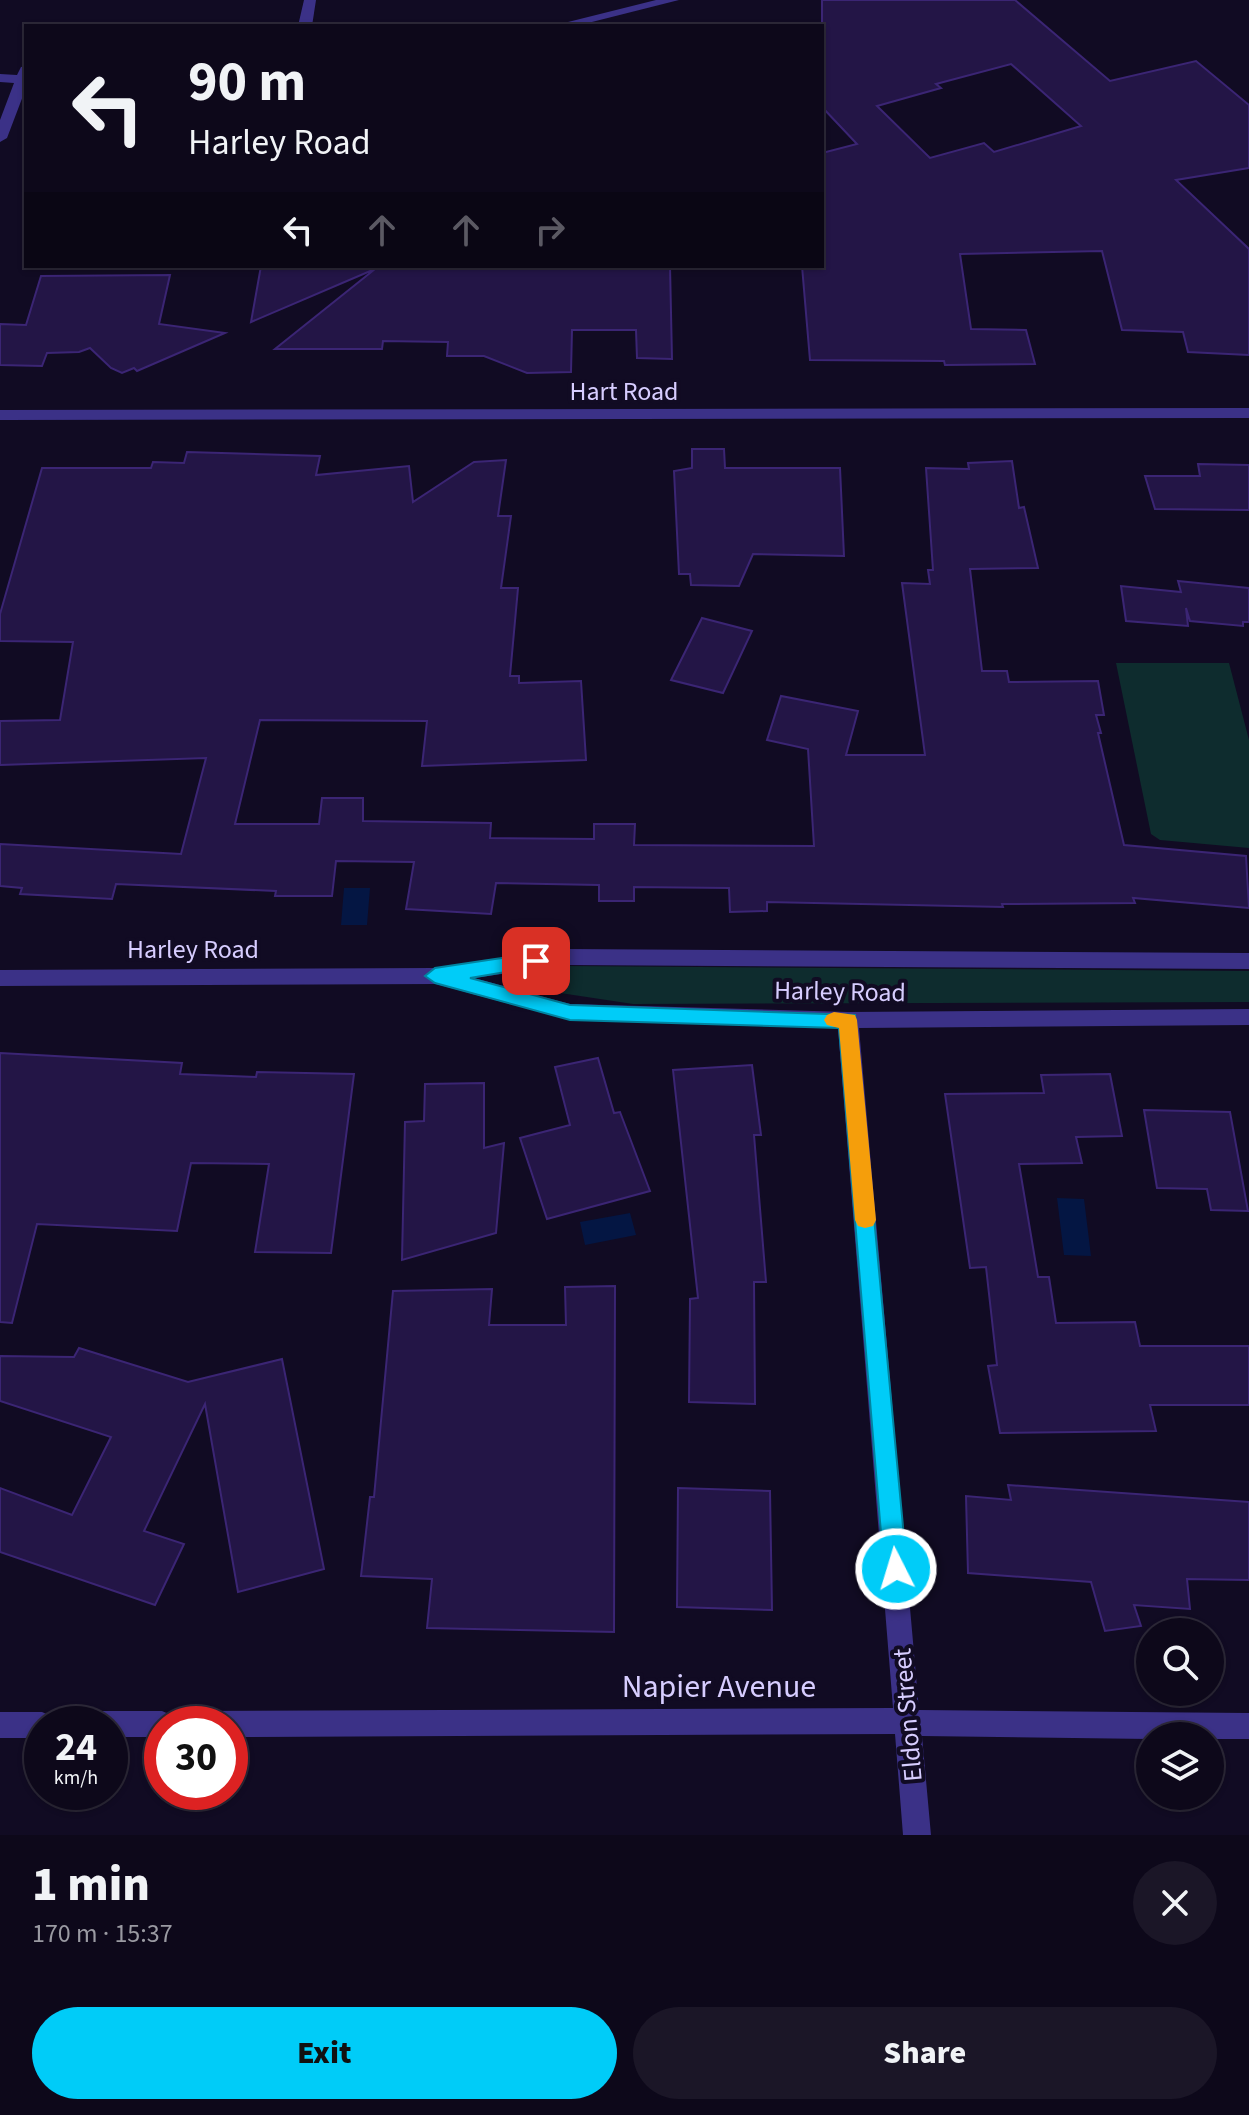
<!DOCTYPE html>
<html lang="en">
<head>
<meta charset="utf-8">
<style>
  body { margin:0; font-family:"Source Sans 3",sans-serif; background:#1b1627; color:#f1f3f6; height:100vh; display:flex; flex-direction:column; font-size:30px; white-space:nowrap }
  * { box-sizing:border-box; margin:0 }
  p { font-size:26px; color:#9a9aa2 }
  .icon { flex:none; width:44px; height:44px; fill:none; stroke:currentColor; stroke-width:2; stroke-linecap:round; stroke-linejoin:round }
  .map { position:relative; height:1835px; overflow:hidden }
  .details { display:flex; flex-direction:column; background:#0d081a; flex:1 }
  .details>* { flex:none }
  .banner { position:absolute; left:24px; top:24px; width:800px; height:244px; border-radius:0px; box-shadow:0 2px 6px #0004,0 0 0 2px #2d2939; background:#0d081a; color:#f1f3f6; overflow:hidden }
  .fabs { position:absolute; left:1136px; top:1618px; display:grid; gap:16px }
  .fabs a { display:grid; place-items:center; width:88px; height:88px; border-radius:50%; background:#0d081a; box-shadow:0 2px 6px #0004,0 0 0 2px #2d2939; font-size:40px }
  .speed { position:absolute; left:24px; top:1706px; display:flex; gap:16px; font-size:40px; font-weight:700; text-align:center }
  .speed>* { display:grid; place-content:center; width:104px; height:104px; border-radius:50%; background:#0d081a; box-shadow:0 2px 6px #0004,0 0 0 2px #2d2939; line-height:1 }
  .speed small { font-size:20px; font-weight:400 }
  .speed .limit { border:12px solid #d22; background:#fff; color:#111 }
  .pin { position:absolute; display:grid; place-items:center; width:68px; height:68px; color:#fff; margin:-34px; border-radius:16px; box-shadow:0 4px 12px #0006 }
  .me { position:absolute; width:88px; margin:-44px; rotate:355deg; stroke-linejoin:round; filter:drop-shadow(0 0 6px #0008) }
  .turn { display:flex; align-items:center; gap:28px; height:168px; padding:0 32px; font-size:36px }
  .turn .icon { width:104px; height:104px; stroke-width:2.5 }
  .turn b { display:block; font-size:56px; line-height:68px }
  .lanes { display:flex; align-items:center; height:76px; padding:0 32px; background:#0003; justify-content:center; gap:40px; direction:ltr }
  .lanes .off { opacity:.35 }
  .round { display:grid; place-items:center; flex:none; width:84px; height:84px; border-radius:42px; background:#1b1627 }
  .headline { display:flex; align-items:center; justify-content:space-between; height:136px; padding:0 32px }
  h1 { font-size:48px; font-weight:800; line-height:60px }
  .button { display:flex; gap:16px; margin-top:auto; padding:16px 32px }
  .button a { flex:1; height:92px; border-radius:48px; background:#00ccf8; color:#111; font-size:32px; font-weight:800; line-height:92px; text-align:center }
  .button a+a { background:#1b1627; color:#f1f3f6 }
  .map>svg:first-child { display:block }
</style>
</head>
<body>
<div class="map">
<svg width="1249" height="1835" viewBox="0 0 1249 1835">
  <rect width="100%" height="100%" fill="#110b23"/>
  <g fill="#0e2c2e">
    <path d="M1116,663H1229L1249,740V848L1160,840L1151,834Z"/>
    <path d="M568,966L1249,971V1002L633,1004L547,991L537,983L539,976L550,969Z"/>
  </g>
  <g fill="#041643">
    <path d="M344,888H370L367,925H341Z"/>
    <path d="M1057,1198L1084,1199L1091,1256L1064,1255Z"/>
    <path d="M630,1213L636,1235L585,1245L580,1222Z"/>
  </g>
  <g fill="#231546" stroke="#3b2574" stroke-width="2" fill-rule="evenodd">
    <path d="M822,0H1015L1110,81L1196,61L1249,105V168L1176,180L1249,249V355L1188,352L1183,332L1122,330L1102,251L960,254L971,329L1026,330L1035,364L945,365L944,361L810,360L802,266H822V153L857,144L822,107ZM1011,64L1081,126L994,152L984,143L930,158L877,106L941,88L936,84Z"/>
    <path d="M261,266H670L672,359L637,358L636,330H572L571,372L527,373L484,356H447L448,342L383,341L382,349H275L375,269L251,322Z"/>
    <path d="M170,275L159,324L225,333L137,371L134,368L122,373L111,368L90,348L79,352L47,353L42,366L0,365V324L26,325L41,276Z"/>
    <path d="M692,449H724L725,468H840L844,556L753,554L739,586L691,585L690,574H679L674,471L692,468Z"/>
    <path d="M187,452L320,456L316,475L409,466L413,502L474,462L506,460L498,516H511L501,588H518L510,676H519V683L581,681L586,760L422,766L427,721L260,720L235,824H319L322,798H363V821L491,823L490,838L594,839V824H635L634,845L814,846L808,749L767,740L781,696L858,711L846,755H925L902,583L930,584L928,570H933L926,468L969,469L968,463L1012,461L1019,508L1024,507L1038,568L970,569L982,671H1007L1009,682L1098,681L1104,715H1096L1101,733H1098L1124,845L1246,856L1249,908L1133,898L1135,903L1002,904L1003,907L767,902V911L730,912L729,888L634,887V901H599V885L496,883L491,914L406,909L414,862L336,861L332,896H275L276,891L116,884L112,899L20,894L22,888L0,886V844L181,854L206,758L0,765V721L60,720L73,642L0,641V614L42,468H151L153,462L184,463Z"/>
    <path d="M1198,464L1249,465V510L1155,509L1145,476H1200Z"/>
    <path d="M1178,581L1249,588V622H1243V626L1190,621L1186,608L1188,626L1126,621L1121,586L1181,592Z"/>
    <path d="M702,618L752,631L723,693L671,680Z"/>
    <path d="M0,1053L182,1063L180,1074L256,1077L257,1072L354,1074L331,1253L255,1252L269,1164L191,1163L177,1231L37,1224L12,1323L0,1322Z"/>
    <path d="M598,1058L614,1113L620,1112L650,1191L547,1219L520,1138L570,1125L555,1067Z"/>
    <path d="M752,1065L761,1135H754L766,1282H754L755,1404L689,1402L690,1299L698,1298L673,1070Z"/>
    <path d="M1110,1074L1122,1136L1076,1137L1082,1163L1019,1164L1038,1277H1049L1056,1323L1135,1322L1140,1346H1249V1405H1150L1156,1431L1000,1433L988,1366L997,1365L986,1267L970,1268L945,1094L1044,1093L1041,1075Z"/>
    <path d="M484,1083V1148L504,1143L496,1233L402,1260L405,1122L424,1121L425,1084Z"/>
    <path d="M1144,1110L1230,1112L1248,1211L1211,1210L1207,1189L1157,1188Z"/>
    <path d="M615,1286L614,1632L427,1628L432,1579L361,1576L370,1497H374L393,1291L492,1289L489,1325H566L565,1287Z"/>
    <path d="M79,1348L188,1382L282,1359L324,1569L238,1592L205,1404L144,1531L184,1544L155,1605L0,1552V1488L72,1515L111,1437L0,1401V1356L74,1357Z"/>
    <path d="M1008,1485L1249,1502V1580L1187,1579L1190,1609L1134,1605L1141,1626L1105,1631L1091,1582L968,1573L966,1496L1011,1500Z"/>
    <path d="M678,1488L770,1491L772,1610L677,1607Z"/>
  </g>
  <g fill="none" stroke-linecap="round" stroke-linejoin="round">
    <g fill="#3b3187" fill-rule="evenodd">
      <path d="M304,0H316L312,26H298Z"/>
      <path d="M656,0H679L576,26H552Z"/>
      <path d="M26,66V88L7,138L0,142V120L14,83L0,82V74L17,75L21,67Z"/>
      <path d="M1249,408V418L0,420V410Z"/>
      <path d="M565,949L1249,953V969L565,965L474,978L570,1004L848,1012L1249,1009V1025L859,1028L919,1710L1249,1713V1739H1210V1736H1150V1739L922,1736L931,1835H903L895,1734L230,1737V1724H177L181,1715L190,1711L893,1708L838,1028L570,1020L436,984L0,986V970L435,968Z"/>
      <path d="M100,1711H162L171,1715L175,1724H162V1737H110V1724H87L91,1715Z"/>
      <path d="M0,1712H42L51,1716L55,1724H42V1738H0Z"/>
    </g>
  </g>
  <path fill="#00ccf8" stroke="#0085a1" stroke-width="2" d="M536,953L545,961L542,966L470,978L570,1005L855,1015L907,1569L904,1577L896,1580L888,1577L884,1569L839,1028L570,1020L435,983L425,976L435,968Z"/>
  <path fill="#f59e0b" d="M834,1012L855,1015L857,1020L876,1220L873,1226L865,1228L858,1226L855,1220L839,1028L827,1025L824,1020L827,1015Z"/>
  <g text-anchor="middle" stroke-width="8" stroke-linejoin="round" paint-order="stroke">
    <g font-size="26" fill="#d7cdff" stroke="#110b23">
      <text x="624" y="400">Hart Road</text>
      <text x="193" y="958">Harley Road</text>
      <text transform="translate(840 991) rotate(1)" y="9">Harley Road</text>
      <text transform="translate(907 1715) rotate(-95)" y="9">Eldon Street</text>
    </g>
    <g font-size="32" fill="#d7cdff" stroke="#110b23">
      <text x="719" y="1697">Napier Avenue</text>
    </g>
  </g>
</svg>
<div class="fabs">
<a><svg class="icon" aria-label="search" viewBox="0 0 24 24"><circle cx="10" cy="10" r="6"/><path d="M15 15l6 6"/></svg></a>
<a><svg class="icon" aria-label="layers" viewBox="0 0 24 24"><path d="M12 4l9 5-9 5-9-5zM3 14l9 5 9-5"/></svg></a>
</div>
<div class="speed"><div>24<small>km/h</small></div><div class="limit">30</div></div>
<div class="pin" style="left:536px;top:961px;background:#d93025"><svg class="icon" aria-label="arrive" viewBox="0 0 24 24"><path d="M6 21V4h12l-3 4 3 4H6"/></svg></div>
<svg class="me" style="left:896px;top:1569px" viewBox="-20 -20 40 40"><circle r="17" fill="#00ccf8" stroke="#fff" stroke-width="3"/><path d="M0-11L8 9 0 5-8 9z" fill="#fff"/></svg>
<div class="banner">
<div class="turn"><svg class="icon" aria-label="left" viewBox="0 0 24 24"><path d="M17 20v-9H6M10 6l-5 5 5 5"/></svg><div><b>90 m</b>Harley Road</div></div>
<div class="lanes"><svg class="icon" aria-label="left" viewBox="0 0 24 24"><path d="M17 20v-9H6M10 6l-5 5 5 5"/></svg><svg class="icon off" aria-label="ahead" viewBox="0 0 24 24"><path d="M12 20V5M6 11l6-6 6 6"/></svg><svg class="icon off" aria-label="ahead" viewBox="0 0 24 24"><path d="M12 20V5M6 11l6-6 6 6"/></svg><svg class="icon off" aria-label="right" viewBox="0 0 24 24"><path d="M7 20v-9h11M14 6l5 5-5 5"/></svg></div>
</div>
</div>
<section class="details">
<div class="headline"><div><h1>1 min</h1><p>170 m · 15:37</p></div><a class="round"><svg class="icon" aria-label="close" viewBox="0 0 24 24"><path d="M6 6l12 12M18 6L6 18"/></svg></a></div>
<div class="button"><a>Exit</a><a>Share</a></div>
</section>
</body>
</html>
